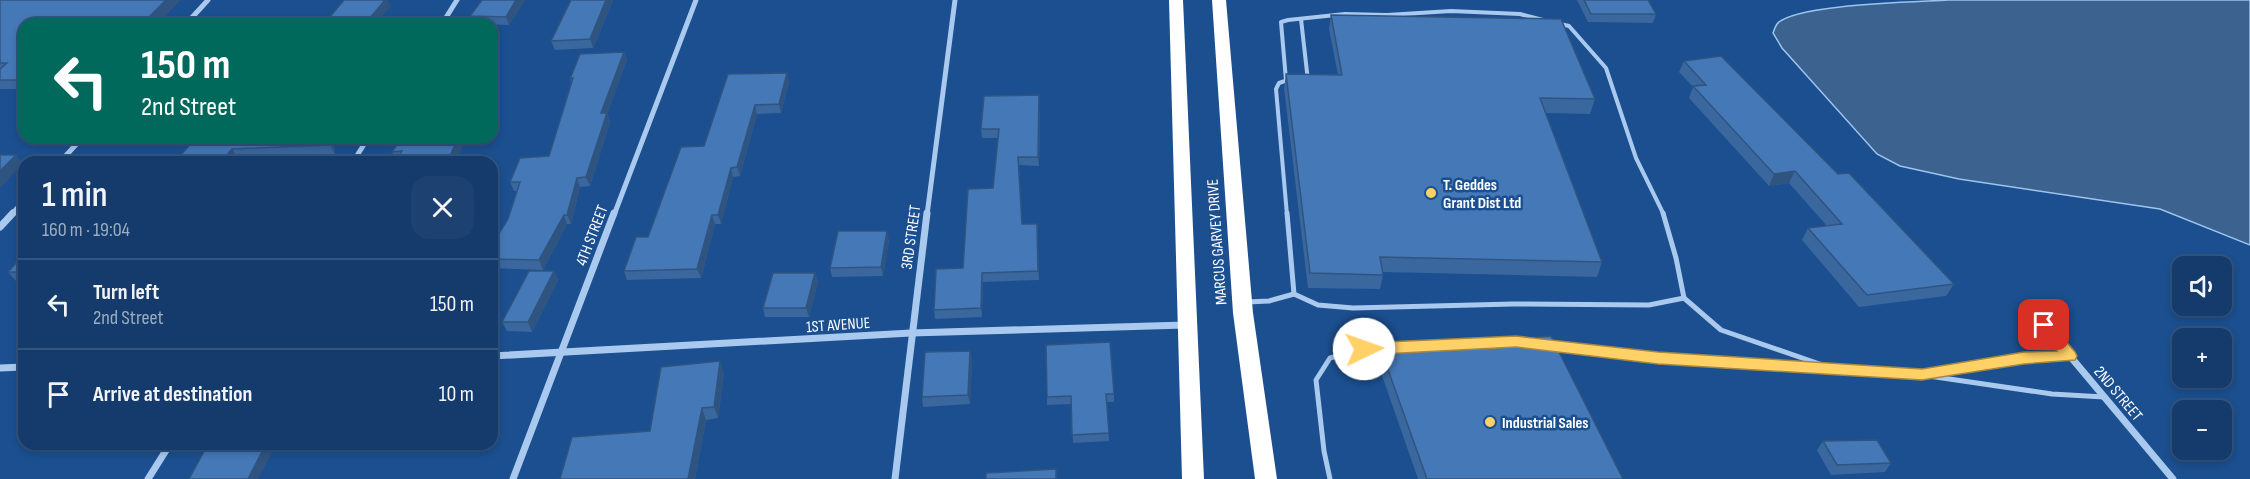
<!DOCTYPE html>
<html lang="en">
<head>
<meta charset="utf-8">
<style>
  body { margin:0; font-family:"Sofia Sans Condensed",sans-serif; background:#1d4271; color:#f1f3f6; height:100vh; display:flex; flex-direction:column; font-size:22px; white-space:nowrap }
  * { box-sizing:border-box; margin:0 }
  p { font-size:20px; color:#9dadc1 }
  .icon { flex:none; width:33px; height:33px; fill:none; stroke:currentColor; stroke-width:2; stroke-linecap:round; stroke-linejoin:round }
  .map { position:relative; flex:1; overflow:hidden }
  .details { position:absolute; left:18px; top:156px; width:480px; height:294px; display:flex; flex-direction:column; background:#143b6b; border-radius:18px; box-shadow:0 3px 9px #0003,0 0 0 2px #33557e }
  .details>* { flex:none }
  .guide { position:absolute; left:18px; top:18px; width:480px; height:126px; border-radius:18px; box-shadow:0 3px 9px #0003,0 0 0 2px #33557e; background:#00695c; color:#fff; overflow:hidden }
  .buttons { position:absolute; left:2172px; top:256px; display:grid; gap:12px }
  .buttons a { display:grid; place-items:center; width:60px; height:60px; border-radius:12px; background:#143b6b; box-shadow:0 3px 9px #0003,0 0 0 2px #33557e; font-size:30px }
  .pin { position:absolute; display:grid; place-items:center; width:51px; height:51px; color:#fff; margin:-26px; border-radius:12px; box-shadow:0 3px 9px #0006 }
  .me { position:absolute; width:66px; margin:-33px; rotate:87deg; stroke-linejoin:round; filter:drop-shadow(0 0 4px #0008) }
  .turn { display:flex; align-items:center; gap:21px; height:126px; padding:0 24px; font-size:27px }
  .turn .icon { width:78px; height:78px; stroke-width:2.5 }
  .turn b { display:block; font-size:42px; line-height:51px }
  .round { display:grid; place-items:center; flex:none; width:63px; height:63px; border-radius:18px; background:#1d4271 }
  .headline { display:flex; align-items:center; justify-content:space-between; height:102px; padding:0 24px }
  h1 { font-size:36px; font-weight:600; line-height:45px }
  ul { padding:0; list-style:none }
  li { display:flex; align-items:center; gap:18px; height:90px; padding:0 24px; border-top:2px solid #33557e }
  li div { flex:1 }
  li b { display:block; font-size:22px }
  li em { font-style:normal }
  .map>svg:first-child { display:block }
</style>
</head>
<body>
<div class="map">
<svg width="2250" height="479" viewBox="0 0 2250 479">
  <rect width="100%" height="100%" fill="#1b4f8f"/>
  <path fill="#3c6290" stroke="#9cc4f0" stroke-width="1.5" d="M1948,0H2250V245L2160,209L1959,179L1900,166L1877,154L1782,48L1773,33C1774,30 1775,27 1777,24C1793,4 1917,2 1948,0Z"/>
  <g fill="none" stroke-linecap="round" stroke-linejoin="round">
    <g stroke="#a9c9ee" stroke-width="4">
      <path d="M1301,19L1308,81"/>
      <path d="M1560,24L1569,26L1606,68L1636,158L1664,215"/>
      <path d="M1286,80L1281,22L1288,20L1345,14L1387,15L1451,11L1520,14L1543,20"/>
      <path d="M1287,215L1276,89L1279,83L1288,80"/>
    </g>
    <g stroke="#a9c9ee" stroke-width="5">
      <path d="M1287,213L1294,294L1318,305L1353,308L1513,304L1649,305L1684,298"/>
      <path d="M1663,213L1676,258L1684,298L1721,330L1834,369L1922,375L2052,394L2104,397"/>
      <path d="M1247,302L1269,301L1294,294"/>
      <path d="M1553,346L1658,358L1828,369"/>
      <path d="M1928,374L2024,358L2070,356"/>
      <path d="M1330,479L1324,451L1316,380L1330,358L1364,349L1425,346"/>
    </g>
    <g stroke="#a9c9ee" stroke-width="5">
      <path d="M186,24L208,0"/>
      <path d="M442,24L457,0"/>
      <path d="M60,162L82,138"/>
      <path d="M353,162L368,138"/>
      <path d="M11,215L24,201"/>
      <path d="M614,215L696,0"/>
      <path d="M927,215L955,0"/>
    </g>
    <g stroke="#a9c9ee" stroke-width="7">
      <path d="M0,227L13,213"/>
      <path d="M2044,325L2173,479"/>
      <path d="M492,356L911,333L1185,325"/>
      <path d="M0,368L24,367"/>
      <path d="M148,479L170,444"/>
      <path d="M513,479L614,213"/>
      <path d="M895,479L927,213"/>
    </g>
    <g fill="#fff" fill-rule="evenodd">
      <path d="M1169,0H1183L1204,479H1182Z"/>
      <path d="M1212,0H1226L1253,313L1277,479H1255L1233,313Z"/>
    </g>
  </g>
  <g fill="#3a679d">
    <path d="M0,0H180L157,24H24V89H0Z"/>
    <path d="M525,0L509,25L473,24L470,16Z"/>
    <path d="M571,0H613L593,48L555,50L551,41Z"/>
    <path d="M1577,0H1648L1656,14L1653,23L1588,22Z"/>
    <path d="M1331,15L1595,99L1590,114L1546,113L1602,262L1597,277L1383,272V275L1380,289L1308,288L1284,88L1286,74L1338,75L1329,29Z"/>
    <path d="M624,52L627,60L607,114L610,122L590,186L580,187L571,224H567L543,270L492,268V245L508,219L517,191H514L510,182L549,156L572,84L570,79Z"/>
    <path d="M1684,61L1838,174L1954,284L1946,296L1859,307L1802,240L1808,228L1827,226L1789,183L1769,186L1689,98L1693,87L1679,72Z"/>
    <path d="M728,74L789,82L781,113L757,114L740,176L733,177L721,224H715L701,278L627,280L624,271L648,237L704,146Z"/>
    <path d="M24,99V112L18,105Z"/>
    <path d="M1040,104L1039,166L1019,165L1022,224H1037L1039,280L983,282L982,317L935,319L934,310L963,268L993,188L998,138H982L981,129Z"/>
    <path d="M176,138H335V154L237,158L234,162H184L180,156L195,139Z"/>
    <path d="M402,138L458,156L461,162H396L397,160L392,152Z"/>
    <path d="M889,240L883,276L832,277L830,268Z"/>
    <path d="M24,254V281H16L8,272Z"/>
    <path d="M554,271L558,280L532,332L507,331L502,322Z"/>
    <path d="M815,273L818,282L809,317H765L763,308Z"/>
    <path d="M1381,350L1623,479H1418L1378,364Z"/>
    <path d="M970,351L972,360L970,404L923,407L922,397Z"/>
    <path d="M724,373L718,418L706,420L695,479H560L650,431Z"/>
    <path d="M1114,394V402H1107L1109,441L1073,443L1071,404L1047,405V397Z"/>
    <path d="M1823,441L1891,463L1885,472L1831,475L1817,450Z"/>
    <path d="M30,444H85L32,447Z"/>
  </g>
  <g fill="#305480">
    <path d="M166,0H180L157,24H142Z"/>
    <path d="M385,0H388L391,6L376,24H365Z"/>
    <path d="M516,0H525L509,25L506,17Z"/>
    <path d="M606,0H613L593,48L590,39Z"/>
    <path d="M624,52L627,60L607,114L610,122L590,186L586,177L601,113Z"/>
    <path d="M787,73L789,82L781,113L779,104Z"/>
    <path d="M1039,95L1040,104L1039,166L1038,157Z"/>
    <path d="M755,105L757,114L740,176L737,167Z"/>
    <path d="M330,138H335V154L330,145Z"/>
    <path d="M458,138H467L458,156L461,162H453L450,156Z"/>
    <path d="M232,149L237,158L234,162H230L226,156Z"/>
    <path d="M16,155L23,164L0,188V171Z"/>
    <path d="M731,168L733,177L721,224L718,215Z"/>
    <path d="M1795,171L1789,183L1769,186L1774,174Z"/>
    <path d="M577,178L580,187L571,224L567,215Z"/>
    <path d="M564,215L567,224L543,270L539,260Z"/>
    <path d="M712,215L715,224L701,278L697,269Z"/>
    <path d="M887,231L889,240L883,276L881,267Z"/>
    <path d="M554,271L558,280L532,332L528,322Z"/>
    <path d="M815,273L818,282L809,317L806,308Z"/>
    <path d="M982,273L983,282L982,317L981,308Z"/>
    <path d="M970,351L972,360L970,404L968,395Z"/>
    <path d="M720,361L724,373L718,418L714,407Z"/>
    <path d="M702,408L706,420L695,479H688Z"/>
    <path d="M266,444H272L275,448L258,479H248Z"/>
  </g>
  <g fill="#4478b7" stroke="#305480" stroke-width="1.5">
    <path d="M0,0H166L142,24H24V80H0V69L7,63H0Z"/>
    <path d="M344,0H385L365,24H324Z"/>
    <path d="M482,0H516L506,17L470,16Z"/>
    <path d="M571,0H606L590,39L551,41Z"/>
    <path d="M1584,0H1648L1656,14H1591Z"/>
    <path d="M1331,15L1561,19L1595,99L1540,98L1602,262L1380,257L1383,275L1310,273L1286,74L1342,75Z"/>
    <path d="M624,52L601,113H607L586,177L577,178L567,215H564L539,260L492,259V245L508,219L520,182H510L520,158L549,156L573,78L570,79L580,54Z"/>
    <path d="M1721,56L1838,174L1849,173L1954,284L1867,295L1808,228L1842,224L1795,171L1774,174L1693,86L1706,85L1684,61Z"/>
    <path d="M787,73L779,104L755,105L737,167L731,168L718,215H712L697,269L624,271L636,237H648L681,147L704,146L728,74Z"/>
    <path d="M1039,95L1038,157H1018L1022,224H1037L1038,271L982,273L981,308L934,310L936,269L963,268L968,189L993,188L999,129H981L984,96Z"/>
    <path d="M24,99V105H18Z"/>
    <path d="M196,138H330V145L232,149L226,156H180Z"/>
    <path d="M402,138H458L450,156H458L455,162H396L402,151L392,152Z"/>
    <path d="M0,155H16L0,171Z"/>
    <path d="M838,231H887L881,267L830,268Z"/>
    <path d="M24,254V272H8Z"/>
    <path d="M529,271H554L528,322H502Z"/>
    <path d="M773,273H815L806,308H763Z"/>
    <path d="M1551,336L1623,479H1427L1381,350Z"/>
    <path d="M1110,342L1114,394H1106L1109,433L1072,435L1071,396L1047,397L1046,345Z"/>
    <path d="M970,351L968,395L922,397L925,352Z"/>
    <path d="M720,361L714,407L702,408L688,479H560L572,437L650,431L661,367Z"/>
    <path d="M1877,440L1891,463L1837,465L1823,441Z"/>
    <path d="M208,444H266L248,479H189Z"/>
    <path d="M1056,469V479H986V473Z"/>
  </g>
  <path fill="#ffd166" stroke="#a68842" stroke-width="1.5" d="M2044,320L2049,321L2075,352L2077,356L2075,360L2024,364L1922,380L1658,364L1516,347L1364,355L1359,353L1356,349L1359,345L1364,343L1516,336L1658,352L1922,369L2024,352L2057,351L2037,325Z"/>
  <g fill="#ffd166" stroke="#1b4f8f" stroke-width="2">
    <circle cx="1431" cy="193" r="6"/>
    <circle cx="1490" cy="422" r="6"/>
  </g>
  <g text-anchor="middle" stroke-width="5" stroke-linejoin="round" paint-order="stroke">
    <g font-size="16" font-weight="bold" fill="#fff" stroke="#1b4f8f" text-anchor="start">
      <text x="1443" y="190">T. Geddes<tspan x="1443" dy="18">Grant Dist Ltd</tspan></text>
      <text x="1502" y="428">Industrial Sales</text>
    </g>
    <g font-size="16" fill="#fff" stroke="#1b4f8f">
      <text transform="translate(591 235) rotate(-69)" y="6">4TH STREET</text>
      <text transform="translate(910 237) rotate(-82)" y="6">3RD STREET</text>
      <text transform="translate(1216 242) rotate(-94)" y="6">MARCUS GARVEY DRIVE</text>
      <text transform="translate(838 324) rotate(-4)" y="6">1ST AVENUE</text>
      <text transform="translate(2119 393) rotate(50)" y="6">2ND STREET</text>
    </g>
  </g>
</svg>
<div class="buttons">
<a><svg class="icon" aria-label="sound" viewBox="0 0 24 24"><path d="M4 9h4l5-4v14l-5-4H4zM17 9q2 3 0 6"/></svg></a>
<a>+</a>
<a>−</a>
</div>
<div class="pin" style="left:2044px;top:325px;background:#d93025"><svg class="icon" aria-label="arrive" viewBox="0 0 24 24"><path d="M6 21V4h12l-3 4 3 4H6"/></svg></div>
<svg class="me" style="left:1364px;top:349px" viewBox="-20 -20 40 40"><circle r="19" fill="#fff"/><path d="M0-13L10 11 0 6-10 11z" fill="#ffd166"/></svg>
<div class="guide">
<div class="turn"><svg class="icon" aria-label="left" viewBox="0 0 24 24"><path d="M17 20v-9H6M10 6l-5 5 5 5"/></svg><div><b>150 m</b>2nd Street</div></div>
</div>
<section class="details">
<div class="headline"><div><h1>1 min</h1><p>160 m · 19:04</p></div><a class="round"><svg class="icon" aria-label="close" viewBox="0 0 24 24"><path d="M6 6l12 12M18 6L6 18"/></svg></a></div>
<ul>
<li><svg class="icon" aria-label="left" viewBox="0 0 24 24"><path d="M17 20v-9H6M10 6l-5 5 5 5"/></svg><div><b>Turn left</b><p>2nd Street</p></div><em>150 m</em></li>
<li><svg class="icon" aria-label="arrive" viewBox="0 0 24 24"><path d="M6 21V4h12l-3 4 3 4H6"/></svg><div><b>Arrive at destination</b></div><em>10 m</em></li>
</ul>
</section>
</div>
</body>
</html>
